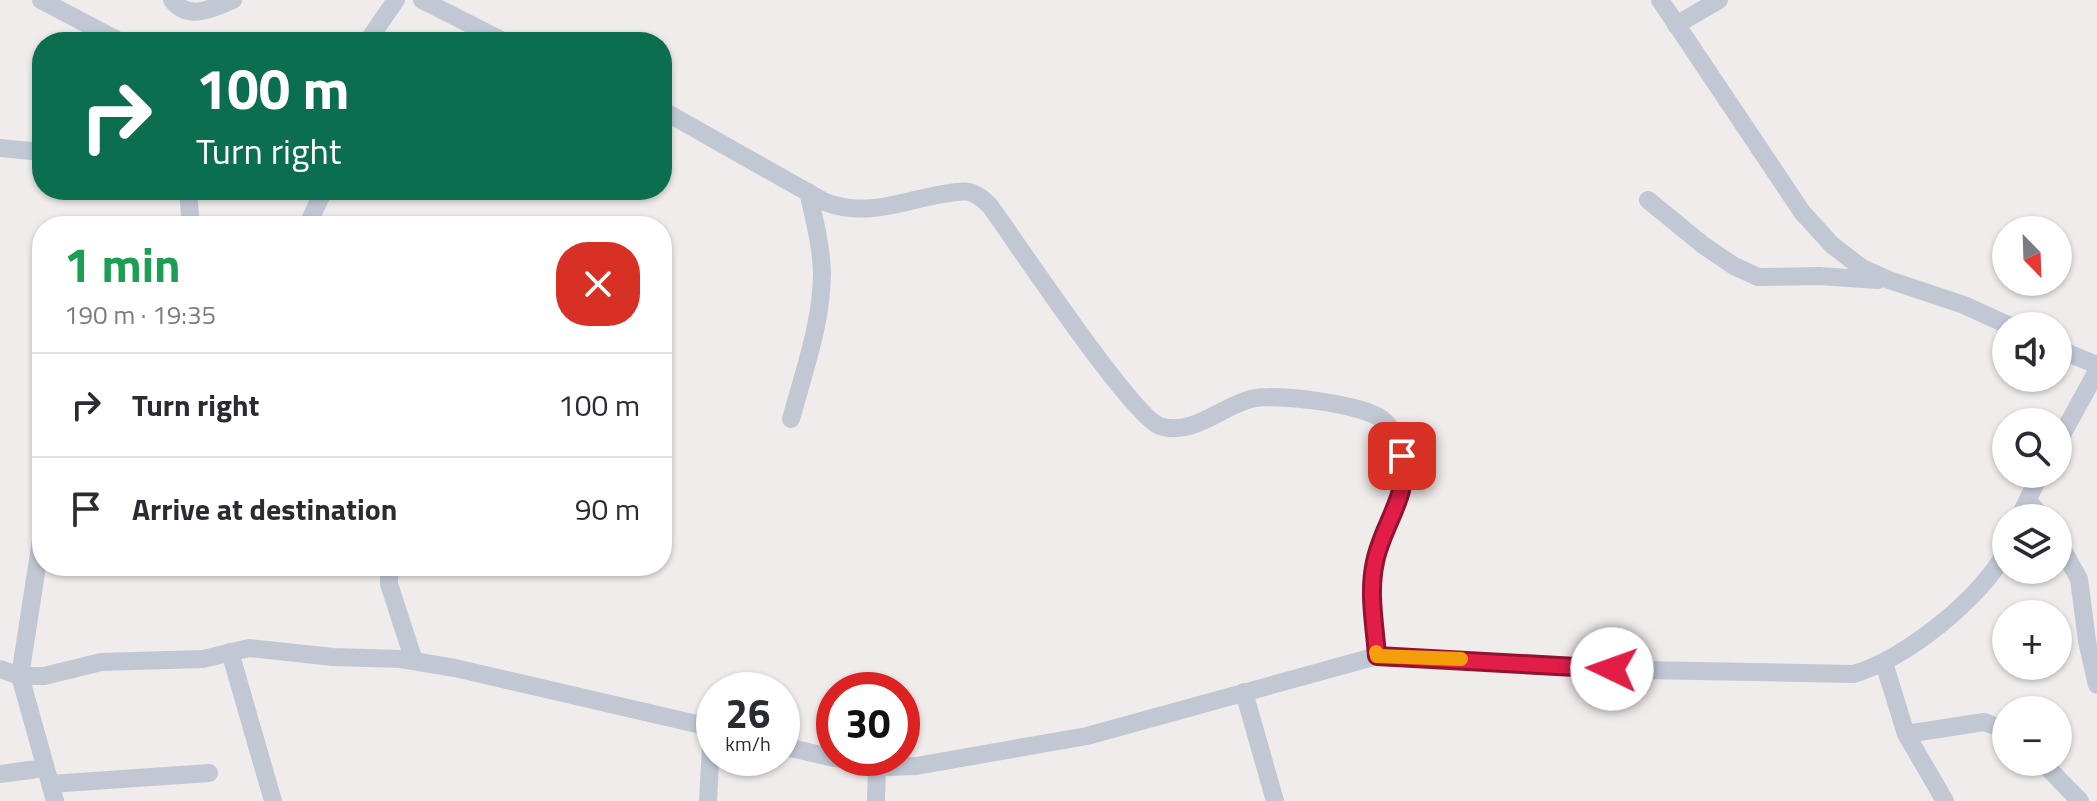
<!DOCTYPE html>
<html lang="en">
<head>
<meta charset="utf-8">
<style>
  body { margin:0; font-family:"Titillium Web",sans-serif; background:#f7f7f7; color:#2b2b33; height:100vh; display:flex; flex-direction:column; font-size:30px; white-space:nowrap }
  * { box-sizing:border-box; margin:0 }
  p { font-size:26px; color:#7c7c81 }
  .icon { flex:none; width:44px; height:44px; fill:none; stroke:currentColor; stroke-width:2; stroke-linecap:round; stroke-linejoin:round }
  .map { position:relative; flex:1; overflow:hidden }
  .drawer { position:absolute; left:32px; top:216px; width:640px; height:360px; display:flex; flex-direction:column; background:#fff; border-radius:32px; box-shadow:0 2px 6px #0004 }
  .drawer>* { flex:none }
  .top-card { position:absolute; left:32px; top:32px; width:640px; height:168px; border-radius:32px; box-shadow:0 2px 6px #0004; background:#0b6e4f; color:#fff; overflow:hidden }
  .needle { width:52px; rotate:157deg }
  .controls { position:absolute; left:1992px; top:216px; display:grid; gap:16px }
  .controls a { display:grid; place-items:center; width:80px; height:80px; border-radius:50%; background:#fff; box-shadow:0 2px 6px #0004; font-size:40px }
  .speed { position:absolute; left:696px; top:672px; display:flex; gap:16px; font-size:40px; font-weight:700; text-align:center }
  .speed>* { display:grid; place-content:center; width:104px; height:104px; border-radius:50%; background:#fff; box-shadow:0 2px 6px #0004; line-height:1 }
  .speed small { font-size:20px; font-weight:400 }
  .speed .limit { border:12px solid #d22; background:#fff; color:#111 }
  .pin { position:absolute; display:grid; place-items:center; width:68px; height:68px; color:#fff; margin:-34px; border-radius:16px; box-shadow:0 4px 12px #0006 }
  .me { position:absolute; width:88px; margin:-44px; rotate:273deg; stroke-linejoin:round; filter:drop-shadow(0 0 6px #0008) }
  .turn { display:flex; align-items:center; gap:28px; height:168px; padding:0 32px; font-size:36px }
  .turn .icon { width:104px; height:104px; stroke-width:2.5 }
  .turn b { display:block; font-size:56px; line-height:68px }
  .round { display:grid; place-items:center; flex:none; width:84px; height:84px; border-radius:32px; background:#f7f7f7 }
  .head { display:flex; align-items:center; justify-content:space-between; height:136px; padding:0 32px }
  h1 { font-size:48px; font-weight:700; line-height:60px; color:#1e9e55 }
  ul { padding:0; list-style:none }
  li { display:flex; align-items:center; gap:24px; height:104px; padding:0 32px; border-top:2px solid #e1e1e2 }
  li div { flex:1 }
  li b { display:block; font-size:30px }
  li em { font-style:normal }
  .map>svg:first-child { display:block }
</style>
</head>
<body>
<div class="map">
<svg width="2097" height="801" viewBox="0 0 2097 801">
  <rect width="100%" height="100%" fill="#efeceb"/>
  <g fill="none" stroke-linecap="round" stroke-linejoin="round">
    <g stroke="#c1c8d4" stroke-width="18">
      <path d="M41,0L121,42"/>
      <path d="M172,0C189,21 211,9 233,0"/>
      <path d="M422,0L505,42"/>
      <path d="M1660,0L1802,212L1832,245L1862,268L1889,280L1964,305L2010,326"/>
      <path d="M1676,25L1719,0"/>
      <path d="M367,42L396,0"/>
      <path d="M662,110L825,202C864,217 898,203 937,195C947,194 959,190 969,192C978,194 984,200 990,206C1015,240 1132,417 1160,426C1192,437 1222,406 1251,399C1276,393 1362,404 1382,419C1393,428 1399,442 1402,456C1413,495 1378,532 1373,571C1369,598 1375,629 1377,656"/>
      <path d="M0,148L42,152"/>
      <path d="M188,190L191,226"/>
      <path d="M1648,200L1703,245L1734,266L1758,277L1819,276L1878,280"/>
      <path d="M307,226L324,190"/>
      <path d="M2058,349L2097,365"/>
      <path d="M791,419C804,371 822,322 822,272C821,245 814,218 808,192"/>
      <path d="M2058,442L2097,371"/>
      <path d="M2028,500L2042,518"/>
      <path d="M2019,518L2040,474"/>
      <path d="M42,534L20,676L55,801"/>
      <path d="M2058,541L2079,579L2087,641L2097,685"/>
      <path d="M389,566V584L414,661"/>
      <path d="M230,652L273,801"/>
      <path d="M1884,663L1906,734L1945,801"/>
      <path d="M0,669L20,676H44L101,662L203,659L249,648L333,657L401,659L455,668L714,728"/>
      <path d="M1244,692L1275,801"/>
      <path d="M1906,734L1984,722L2006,730"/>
      <path d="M782,746L834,758"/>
      <path d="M835,758L888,767L916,766L1087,736L1377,656L1642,670L1853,674C1903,661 1983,597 2006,551"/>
      <path d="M2042,762L2080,801"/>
      <path d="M0,774L45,768"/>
      <path d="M50,784L209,773"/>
      <path d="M708,801L712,728"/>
      <path d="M876,801L877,765"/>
    </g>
  </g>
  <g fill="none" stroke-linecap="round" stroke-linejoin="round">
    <g stroke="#92132f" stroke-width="20">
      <path id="route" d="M1402,456C1411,494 1382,525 1375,562C1368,593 1375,626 1377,656L1612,669"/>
    </g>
    <use href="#route" stroke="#e11d48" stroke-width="14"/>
    <path stroke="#f59e0b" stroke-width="14" d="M1376,652L1377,656L1461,659"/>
  </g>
</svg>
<div class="controls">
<a><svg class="needle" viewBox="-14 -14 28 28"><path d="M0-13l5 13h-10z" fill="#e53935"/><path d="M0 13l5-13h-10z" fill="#7c7c81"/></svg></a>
<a><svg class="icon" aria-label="sound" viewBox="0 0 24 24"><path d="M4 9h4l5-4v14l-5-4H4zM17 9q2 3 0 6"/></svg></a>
<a><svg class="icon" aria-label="search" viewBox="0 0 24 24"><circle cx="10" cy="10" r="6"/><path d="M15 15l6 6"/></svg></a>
<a><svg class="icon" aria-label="layers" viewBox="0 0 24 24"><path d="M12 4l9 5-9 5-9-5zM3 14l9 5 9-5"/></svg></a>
<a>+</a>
<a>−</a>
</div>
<div class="speed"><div>26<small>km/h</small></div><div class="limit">30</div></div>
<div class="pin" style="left:1402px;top:456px;background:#d93025"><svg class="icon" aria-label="arrive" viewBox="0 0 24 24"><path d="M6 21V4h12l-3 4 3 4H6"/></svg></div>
<svg class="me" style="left:1612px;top:669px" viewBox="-20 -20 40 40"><circle r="19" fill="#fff"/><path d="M0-13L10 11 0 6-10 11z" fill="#e11d48"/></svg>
<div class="top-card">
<div class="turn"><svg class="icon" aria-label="right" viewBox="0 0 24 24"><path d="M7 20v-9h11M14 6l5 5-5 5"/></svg><div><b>100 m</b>Turn right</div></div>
</div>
<section class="drawer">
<div class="head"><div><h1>1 min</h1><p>190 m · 19:35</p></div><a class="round" style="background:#d93025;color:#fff"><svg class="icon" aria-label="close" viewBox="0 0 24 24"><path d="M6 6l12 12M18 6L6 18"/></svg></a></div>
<ul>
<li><svg class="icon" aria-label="right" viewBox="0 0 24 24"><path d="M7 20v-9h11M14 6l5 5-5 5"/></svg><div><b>Turn right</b></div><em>100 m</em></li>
<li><svg class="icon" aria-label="arrive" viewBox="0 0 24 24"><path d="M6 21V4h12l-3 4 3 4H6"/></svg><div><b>Arrive at destination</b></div><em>90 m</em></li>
</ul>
</section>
</div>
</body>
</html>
